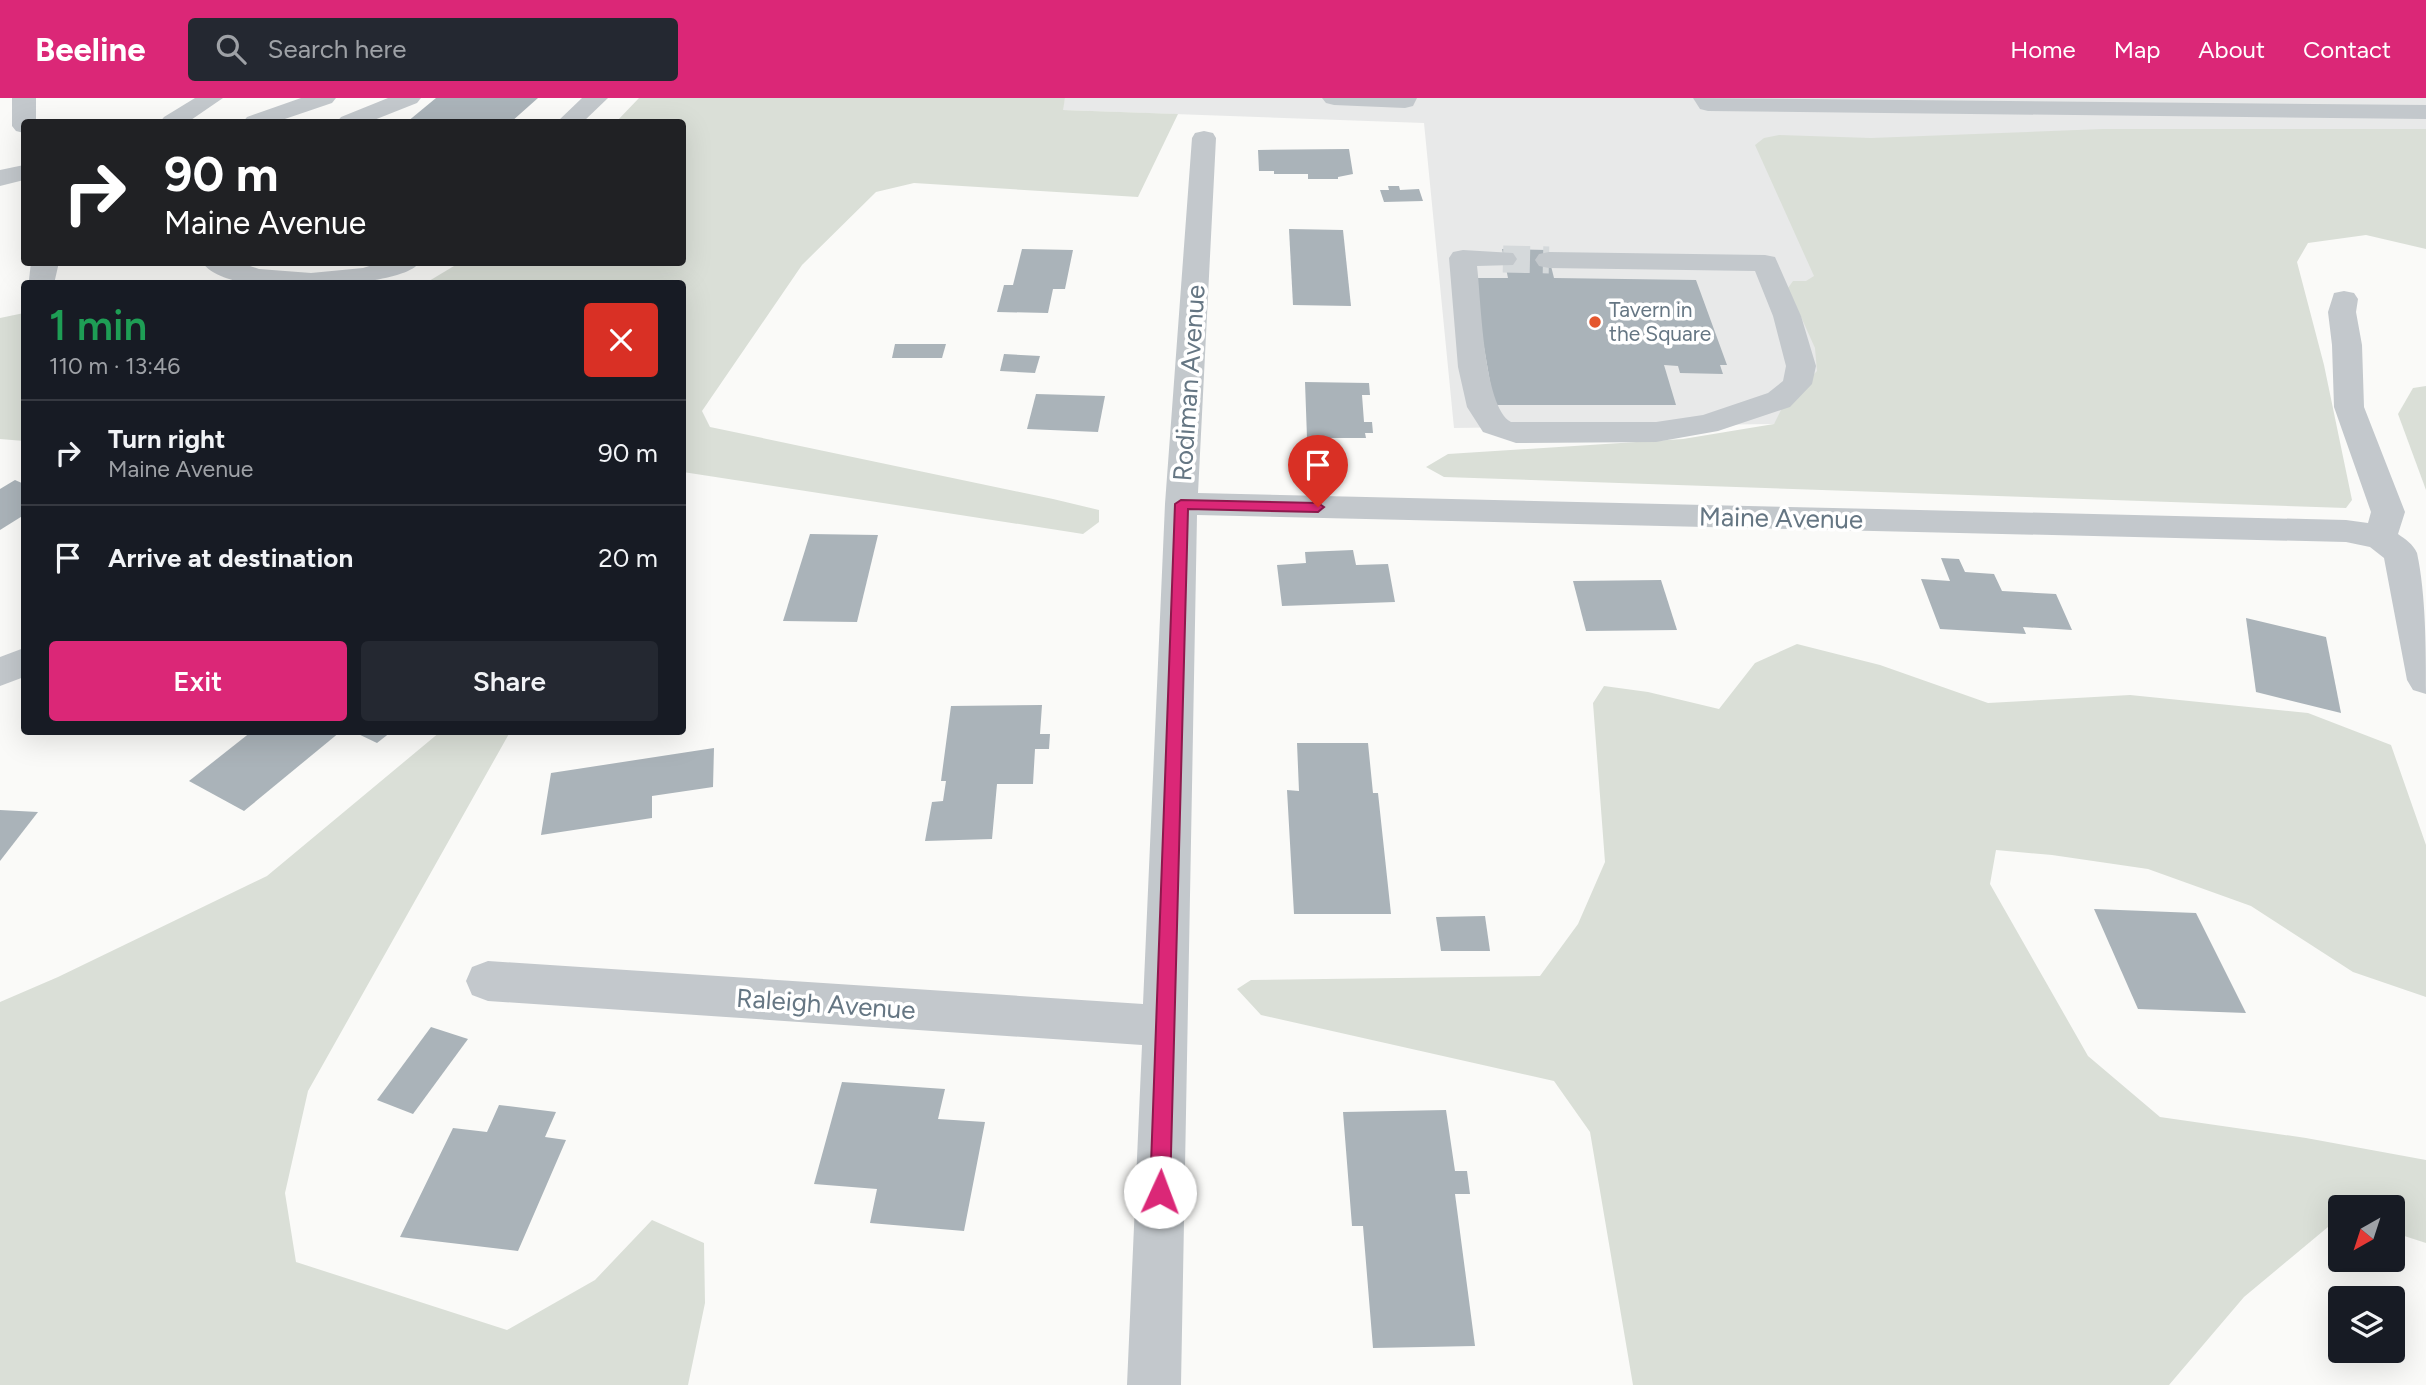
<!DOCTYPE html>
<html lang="en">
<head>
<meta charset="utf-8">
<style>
  body { margin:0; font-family:Figtree,sans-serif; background:#242831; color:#f1f3f6; height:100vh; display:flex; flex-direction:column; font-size:26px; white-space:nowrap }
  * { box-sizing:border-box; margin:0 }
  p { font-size:23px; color:#9ea1a6 }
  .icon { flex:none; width:38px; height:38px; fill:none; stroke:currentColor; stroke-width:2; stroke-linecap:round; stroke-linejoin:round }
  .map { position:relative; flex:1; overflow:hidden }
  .side { position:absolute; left:21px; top:182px; width:665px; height:455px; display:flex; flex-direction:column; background:#171b24; border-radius:7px; box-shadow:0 7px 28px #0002 }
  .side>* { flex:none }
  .top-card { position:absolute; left:21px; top:21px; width:665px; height:147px; border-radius:7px; box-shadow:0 7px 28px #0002; background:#202124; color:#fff; overflow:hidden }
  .needle { width:46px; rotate:219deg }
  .buttons { position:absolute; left:2328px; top:1097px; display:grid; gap:14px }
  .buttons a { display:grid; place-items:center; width:77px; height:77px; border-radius:7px; background:#171b24; box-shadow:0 7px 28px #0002; font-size:35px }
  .pin { position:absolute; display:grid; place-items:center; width:60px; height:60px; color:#fff; margin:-72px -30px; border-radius:50% 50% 50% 0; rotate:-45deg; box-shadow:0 0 7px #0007 }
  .pin .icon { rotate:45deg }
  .me { position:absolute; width:77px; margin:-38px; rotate:2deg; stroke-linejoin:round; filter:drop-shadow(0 0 5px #0008) }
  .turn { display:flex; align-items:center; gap:24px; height:147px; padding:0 28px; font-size:32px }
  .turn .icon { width:91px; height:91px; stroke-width:2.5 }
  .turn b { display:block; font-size:49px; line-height:60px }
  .round { display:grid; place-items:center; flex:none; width:74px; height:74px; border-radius:7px; background:#242831 }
  .overview { display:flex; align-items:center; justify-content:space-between; height:119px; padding:0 28px }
  h1 { font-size:42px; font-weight:600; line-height:52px; color:#1e9e55 }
  .cta { display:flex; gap:14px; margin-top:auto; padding:14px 28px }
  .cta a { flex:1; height:80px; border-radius:7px; background:#db2777; color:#fff; font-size:28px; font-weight:600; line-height:80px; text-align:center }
  .cta a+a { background:#242831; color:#f1f3f6 }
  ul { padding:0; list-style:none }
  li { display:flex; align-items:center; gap:21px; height:105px; padding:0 28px; border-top:2px solid #363941 }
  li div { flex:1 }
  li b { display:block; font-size:26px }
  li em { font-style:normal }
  header { display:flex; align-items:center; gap:42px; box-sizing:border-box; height:98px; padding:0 35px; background:#db2777; color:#fff }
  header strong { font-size:33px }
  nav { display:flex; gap:38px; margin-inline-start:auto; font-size:24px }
  .search { width:490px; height:63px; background:#242831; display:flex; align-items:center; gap:18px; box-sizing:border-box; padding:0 24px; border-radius:7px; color:#9ea1a6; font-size:26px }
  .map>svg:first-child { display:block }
</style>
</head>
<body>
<header>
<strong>Beeline</strong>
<div class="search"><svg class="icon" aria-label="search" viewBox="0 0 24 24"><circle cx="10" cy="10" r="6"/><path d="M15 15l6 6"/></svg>Search here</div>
<nav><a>Home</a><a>Map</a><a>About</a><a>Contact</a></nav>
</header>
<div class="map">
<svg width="2426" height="1287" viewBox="0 0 2426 1287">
  <rect width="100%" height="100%" fill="#fafaf8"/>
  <path fill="#e8e9e9" d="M1065,0H2426V31H2103L1774,326L1454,330L1424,25L1062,12Z"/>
  <g fill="#dadfd7">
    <path d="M639,0H1065L1063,12L1178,16L1138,99L914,85L876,94L802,167L702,313L710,329L1053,401L1099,412V424L1083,436L683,374L682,186L418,185L429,183L459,165L682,164V24H616Z"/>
    <path d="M2103,31H2426V151L2366,137L2308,145L2297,164L2324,267L2352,402L2346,410L1444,379L1426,369L1448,356L1683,341L1774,326L1783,308L1817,273L1815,250L1788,190L1793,183H1806L1814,178L1755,47L1764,40L1779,37L1871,40Z"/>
    <path d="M24,215V343L0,341V220Z"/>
    <path d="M2426,288V392L2398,316L2413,290Z"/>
    <path d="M1797,546L1880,567L1988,605L2130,597L2308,615L2391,647L2426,747V899L2353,874L2251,808L2148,771L2052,757L1996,752L1990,786L2088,958L2160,1019L2306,1040L2426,1062V1145L2392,1134V1110H2340V1119L2244,1199L2169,1287H1633L1590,1034L1554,983L1261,917L1237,891L1251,882L1540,878L1578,826L1605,764L1593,605L1604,588L1648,594L1719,611L1755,565Z"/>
    <path d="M440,634H510L308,993L285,1095L296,1164L507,1232L595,1182L652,1122L704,1145L705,1205L688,1287H0V904L58,879L267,778Z"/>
  </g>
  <g fill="#aab3b9">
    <path d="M436,0H538L511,24H407Z"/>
    <path d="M1349,51L1353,76L1338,79V81H1308V76H1274V73H1259L1258,52Z"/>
    <path d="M1388,88H1399L1400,92L1419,91L1423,103L1384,104L1380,92H1389Z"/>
    <path d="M1289,131L1343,132L1351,208L1293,207Z"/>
    <path d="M1022,151L1073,152L1065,191H1053L1048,215L997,214L1004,187H1013Z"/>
    <path d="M1502,151L1547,152L1554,180L1696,182L1727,267H1720L1723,276L1680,275L1678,268L1664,267L1676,307H1494L1472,180H1508Z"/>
    <path d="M895,246H946L942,260H892Z"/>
    <path d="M1004,256L1040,258L1035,275L1000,273Z"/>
    <path d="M1305,284L1369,285L1370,297H1362L1364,324H1372L1373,335H1365L1366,340H1307Z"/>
    <path d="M1036,296L1105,298L1098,334L1027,331Z"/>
    <path d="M15,382L24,386V417L0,432V391Z"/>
    <path d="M810,436L878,437L857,524L783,523Z"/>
    <path d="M1353,452L1356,467L1388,466L1395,504L1282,508L1277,467L1306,465L1305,454Z"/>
    <path d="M1941,460L1959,461L1965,474L1994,476L2002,493L2056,496L2072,532L2023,529L2026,536L1940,531L1921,481L1950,483Z"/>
    <path d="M1661,482L1677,532L1586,533L1573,483Z"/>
    <path d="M2246,520L2326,539L2341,615L2256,594Z"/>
    <path d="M1042,607L1040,636H1050L1049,651H1035L1033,686H997L992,741L925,743L932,704L943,703L946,683H941L951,608Z"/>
    <path d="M251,634H340L244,713L189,683Z"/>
    <path d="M354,634H391L377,645Z"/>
    <path d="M1297,645H1368L1373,695H1378L1391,816H1294L1287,692L1299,693Z"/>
    <path d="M714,650L713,689L652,698V720L541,737L551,675Z"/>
    <path d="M0,712L38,714L0,763Z"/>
    <path d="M2094,811L2196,815L2246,915L2138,911Z"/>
    <path d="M1485,818L1490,853H1441L1436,819Z"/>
    <path d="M431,929L468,941L413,1016L377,1002Z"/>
    <path d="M842,984L945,991L938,1021L985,1024L964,1133L870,1125L877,1091L814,1086Z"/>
    <path d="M499,1007L556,1014L545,1039L566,1042L518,1153L400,1139L453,1030L487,1034Z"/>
    <path d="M1446,1012L1455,1073H1467L1470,1096H1455L1475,1248L1373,1250L1363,1128H1352L1343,1014Z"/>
  </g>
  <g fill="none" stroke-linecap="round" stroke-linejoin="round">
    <path stroke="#d5d9db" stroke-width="27" stroke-dasharray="27 13" stroke-linecap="butt" d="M1503,161L1549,162"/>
    <g fill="#c3c8cc" fill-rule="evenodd">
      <path d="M12,0H36V24H24V35L16,33L12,28Z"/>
      <path d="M195,0H223L188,24H160L164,19Z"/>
      <path d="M301,0H336L332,5L276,24H243L247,19Z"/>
      <path d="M388,0H421L417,5L369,24H337L341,19Z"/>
      <path d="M582,0H608L583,24H557Z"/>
      <path d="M1322,0H1417L1413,8L1405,10L1334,7L1326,5Z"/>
      <path d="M1693,0L2426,7V21L1708,13L1700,11Z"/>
      <path d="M1204,33L1213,35L1216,40L1198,395L2346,422L2368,425L2371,414L2334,309L2332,247L2328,214L2334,195L2344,193L2354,195L2358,201L2356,214L2362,247L2364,309L2405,414L2398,436C2405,441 2413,446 2417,455C2426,497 2426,551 2426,596L2413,592L2407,582L2384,460L2370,449L2346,444L1197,417L1181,1287H1127L1142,947L488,903L472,897L466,883L472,869L488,863L1143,906L1165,406L1192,40L1195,35Z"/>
      <path d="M24,67V82L0,88V72Z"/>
      <path d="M1463,152L1513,155L1517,161L1513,167L1477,168C1481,200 1483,309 1511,324H1656L1703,317L1768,295L1783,283L1786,268L1773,218L1755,173L1549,170L1539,168L1535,162L1539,156L1549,154L1765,157L1775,159L1801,218L1816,268L1812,286L1790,309L1718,333L1656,344L1516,345L1483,334L1467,309L1458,269L1449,160L1453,154Z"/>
      <path d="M31,164H59L54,186H32L29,182Z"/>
      <path d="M202,164H238L259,171L311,175L363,170L382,164H420C402,190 282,189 251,186C236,184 210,177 202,164Z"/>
      <path d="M24,550V579L0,588V559Z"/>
    </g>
  </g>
  <path fill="#db2777" stroke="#8e194d" stroke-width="2" d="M1181,402L1318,405L1324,409L1318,414L1188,411L1170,1094L1167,1101L1160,1104L1153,1101L1150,1094L1175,406Z"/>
  <circle fill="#e4572e" stroke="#fff" stroke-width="2.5" cx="1595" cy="224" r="7"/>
  <g text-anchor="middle" stroke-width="7" stroke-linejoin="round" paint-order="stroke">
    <g font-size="21" fill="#657683" stroke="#fff" text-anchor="start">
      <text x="1609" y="219">Tavern in<tspan x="1609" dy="24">the Square</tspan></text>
    </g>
    <g font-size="26" fill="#657683" stroke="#fff">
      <text transform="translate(1189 285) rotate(-86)" y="9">Rodiman Avenue</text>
      <text transform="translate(1781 420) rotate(1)" y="9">Maine Avenue</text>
      <text transform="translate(826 906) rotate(4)" y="9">Raleigh Avenue</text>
    </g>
  </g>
</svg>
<div class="buttons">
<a><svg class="needle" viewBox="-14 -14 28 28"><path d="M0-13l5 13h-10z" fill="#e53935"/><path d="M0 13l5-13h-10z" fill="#9ea1a6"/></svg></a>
<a><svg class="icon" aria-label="layers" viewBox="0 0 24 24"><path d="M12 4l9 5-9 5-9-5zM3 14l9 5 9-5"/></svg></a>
</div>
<div class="pin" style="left:1318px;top:409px;background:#d93025"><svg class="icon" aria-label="arrive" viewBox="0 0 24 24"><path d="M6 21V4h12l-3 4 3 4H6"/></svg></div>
<svg class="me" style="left:1160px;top:1094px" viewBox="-20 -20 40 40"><circle r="19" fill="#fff"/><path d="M0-13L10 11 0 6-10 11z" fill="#db2777"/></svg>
<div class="top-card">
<div class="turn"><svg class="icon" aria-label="right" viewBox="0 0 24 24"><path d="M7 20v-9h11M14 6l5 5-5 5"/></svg><div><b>90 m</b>Maine Avenue</div></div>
</div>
<section class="side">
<div class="overview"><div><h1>1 min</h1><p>110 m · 13:46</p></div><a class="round" style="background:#d93025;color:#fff"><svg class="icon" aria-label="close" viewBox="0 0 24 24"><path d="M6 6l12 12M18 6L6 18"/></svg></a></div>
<ul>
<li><svg class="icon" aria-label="right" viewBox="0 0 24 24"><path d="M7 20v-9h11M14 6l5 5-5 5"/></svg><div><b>Turn right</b><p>Maine Avenue</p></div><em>90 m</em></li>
<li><svg class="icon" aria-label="arrive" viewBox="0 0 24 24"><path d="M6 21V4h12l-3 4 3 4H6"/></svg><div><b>Arrive at destination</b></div><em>20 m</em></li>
</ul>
<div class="cta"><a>Exit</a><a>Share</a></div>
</section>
</div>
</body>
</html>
